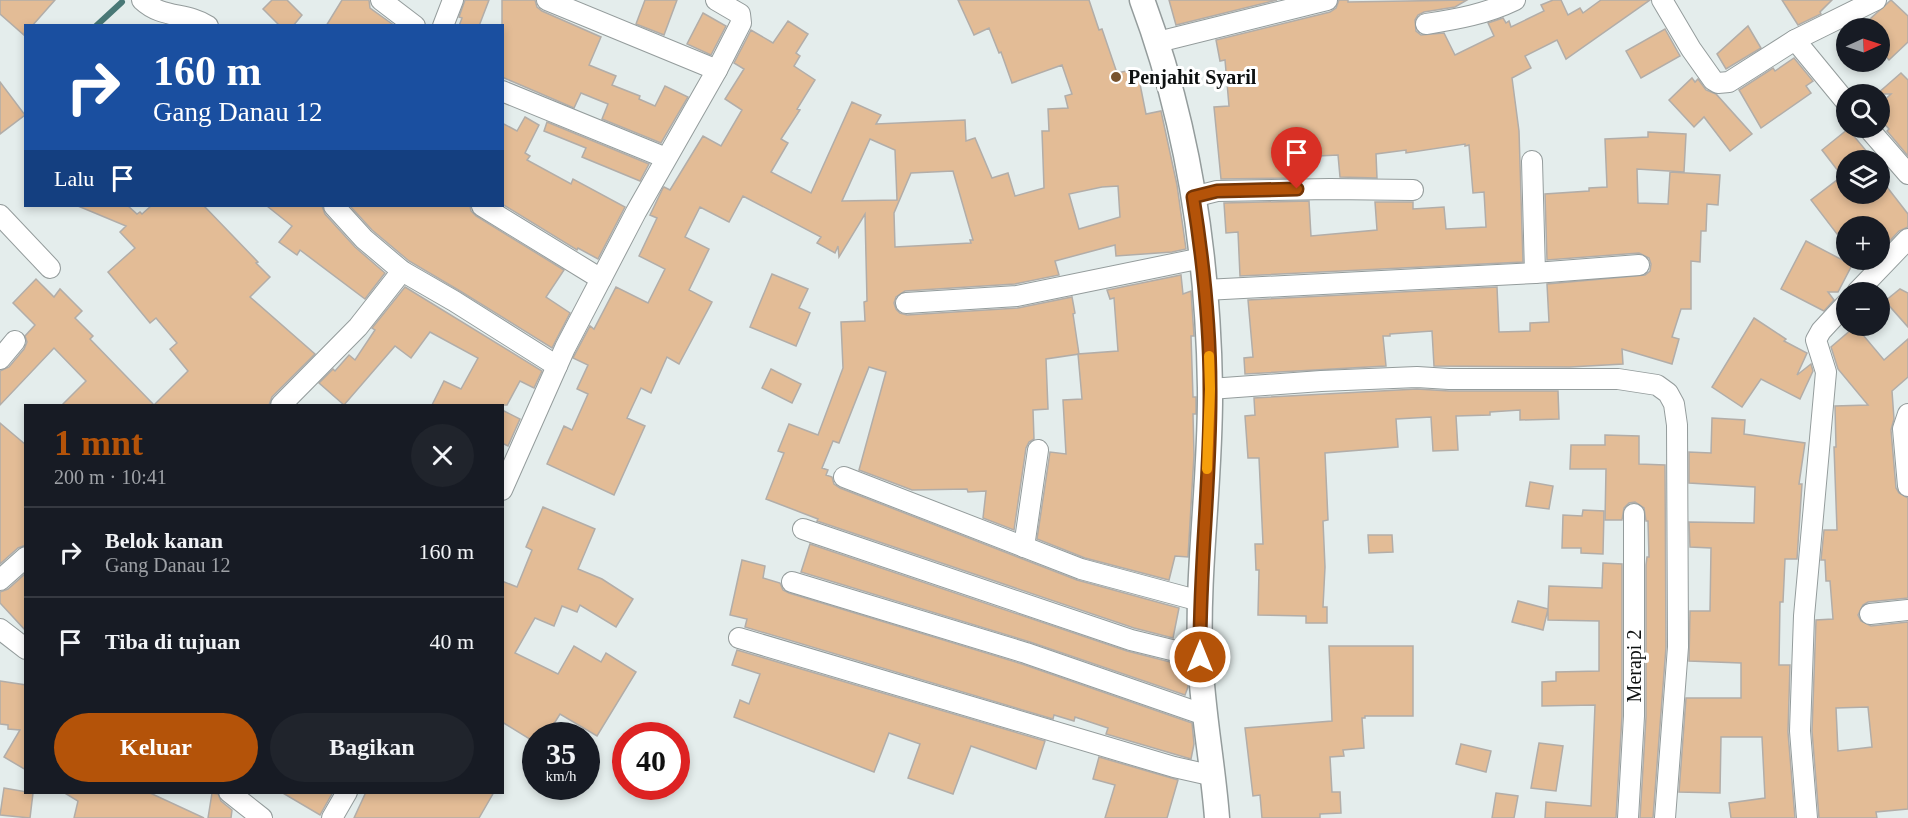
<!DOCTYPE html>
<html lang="id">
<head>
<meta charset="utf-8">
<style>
  body { margin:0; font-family:Georgia,serif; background:#20242c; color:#f1f3f6; height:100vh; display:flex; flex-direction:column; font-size:22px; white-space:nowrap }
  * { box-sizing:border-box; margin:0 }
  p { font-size:20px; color:#9ea1a6 }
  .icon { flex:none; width:33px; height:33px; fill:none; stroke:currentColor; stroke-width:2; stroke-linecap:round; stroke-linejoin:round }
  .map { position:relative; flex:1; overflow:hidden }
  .drawer { position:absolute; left:24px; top:404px; width:480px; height:390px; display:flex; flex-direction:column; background:#171b24; border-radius:0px; box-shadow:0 3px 9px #0003 }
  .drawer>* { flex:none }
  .hud { position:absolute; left:24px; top:24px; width:480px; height:183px; border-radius:0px; box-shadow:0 3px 9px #0003; background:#1a4fa0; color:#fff; overflow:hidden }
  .needle { width:39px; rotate:87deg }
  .fabs { position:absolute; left:1836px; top:18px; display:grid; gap:12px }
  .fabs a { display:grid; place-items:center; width:54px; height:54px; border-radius:50%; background:#171b24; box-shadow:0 3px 9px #0003; font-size:30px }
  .speed { position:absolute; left:522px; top:722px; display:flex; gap:12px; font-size:30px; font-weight:700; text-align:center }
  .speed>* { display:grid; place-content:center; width:78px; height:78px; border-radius:50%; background:#171b24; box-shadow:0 3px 9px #0003; line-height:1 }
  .speed small { font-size:15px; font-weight:400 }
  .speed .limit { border:9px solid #d22; background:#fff; color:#111 }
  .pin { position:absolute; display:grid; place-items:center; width:51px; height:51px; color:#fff; margin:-62px -26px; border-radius:50% 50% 50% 0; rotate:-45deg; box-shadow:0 0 6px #0007 }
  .pin .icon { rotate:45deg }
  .me { position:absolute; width:66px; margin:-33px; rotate:0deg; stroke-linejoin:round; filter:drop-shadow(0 0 4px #0008) }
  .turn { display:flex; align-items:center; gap:21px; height:126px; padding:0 30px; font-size:27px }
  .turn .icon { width:78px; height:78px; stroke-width:2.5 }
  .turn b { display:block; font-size:42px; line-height:51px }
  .then { display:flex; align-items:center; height:57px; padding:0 30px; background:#0003; gap:12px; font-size:22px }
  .round { display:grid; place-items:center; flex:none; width:63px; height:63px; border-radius:32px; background:#20242c }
  .head { display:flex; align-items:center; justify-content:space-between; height:102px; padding:0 30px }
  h1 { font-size:36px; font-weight:700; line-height:45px; color:#b45309 }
  .cta { display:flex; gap:12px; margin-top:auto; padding:12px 30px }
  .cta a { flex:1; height:69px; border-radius:36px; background:#b45309; color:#fff; font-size:24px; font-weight:700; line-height:69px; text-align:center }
  .cta a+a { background:#20242c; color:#f1f3f6 }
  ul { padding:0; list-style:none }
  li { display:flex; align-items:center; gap:18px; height:90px; padding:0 30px; border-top:2px solid #363941 }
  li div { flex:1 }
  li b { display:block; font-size:22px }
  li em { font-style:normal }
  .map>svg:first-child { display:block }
</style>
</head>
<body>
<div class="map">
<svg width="1908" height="818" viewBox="0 0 1908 818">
  <rect width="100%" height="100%" fill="#e4edec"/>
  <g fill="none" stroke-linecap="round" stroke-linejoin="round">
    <path stroke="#497876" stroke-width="6" d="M96,26L122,2"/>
  </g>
  <g fill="#e3bc96" stroke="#b2ada8" stroke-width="1.5" fill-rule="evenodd">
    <path d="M0,0H55L32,26H26L24,35L0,14Z"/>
    <path d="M272,0H287L302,15L293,26H280L263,9Z"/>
    <path d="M342,0H369L370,8L395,26H326Z"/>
    <path d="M465,0H489L479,26H459L462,18L459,17Z"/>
    <path d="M502,0H535L537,7L542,11L601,37L589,65L616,76L612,85L640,96L639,99L655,106L665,86L688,97L661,143L602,119L608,104L581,93L574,108L502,77Z"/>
    <path d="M645,0H677L664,35L636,24Z"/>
    <path d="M958,0H1089L1099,30L1102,29L1117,73L1137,69L1146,114L1161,111L1177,185L1186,249L1172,252L1116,256L1115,245L1055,261L1059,275L1015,284L905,291L896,297L894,303L896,309L900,313L907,315L1018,308L1072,297L1075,313L1073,314L1079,354L1046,359L1048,409L1033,410L1034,439L1029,442L1026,448L1014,530L983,518L986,491L968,492L967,489L912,490L859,470L886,372L869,367L839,443L833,441L822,468L828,470L826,475L832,477L834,484L840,488L1077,580L1179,608L1173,638L1134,628L817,521L818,519L766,499L784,453L778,451L789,424L818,435L843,368L841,322L865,321L864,302L867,301L865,214L839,257L838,246L835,253L817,243L821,237L743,196L729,222L700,207L685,237L709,249L689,290L712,302L679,364L667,357L651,393L641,388L627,418L645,426L614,495L547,464L564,426L572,430L588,394L577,389L588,365L573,358L590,326L594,329L616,287L648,303L665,269L639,256L657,218L650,215L663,188L664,187L670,190L703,136L721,146L742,110L725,99L744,69L734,63L751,30L773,43L788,21L808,34L796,53L800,56L794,66L815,80L797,109L800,110L781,139L788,143L771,172L811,193L852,102L881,115L876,124L965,120L966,141L975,138L992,178L1008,173L1015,196L1044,188L1042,131H1049L1048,109L1068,108L1065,96L1072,94L1062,65L1012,83L1001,52L999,53L989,28L974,35ZM870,139L895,150L897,200L842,201ZM953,171L973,240H970L971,243L895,247L894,213L911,173ZM1118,186L1120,217L1079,229L1069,194L1102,187Z"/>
    <path d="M1169,0H1277L1176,25Z"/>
    <path d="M1339,0H1348V2L1467,0L1455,7L1424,12L1418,15L1415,20L1416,31L1421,35L1444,33L1455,55L1494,36L1488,23L1503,18L1506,23L1509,21L1511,27L1544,11L1541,5L1553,0H1561L1568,15L1580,8L1583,13L1601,0H1650L1566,59L1557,40L1525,56L1531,68L1512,78L1519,131L1523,262L1240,276L1238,232L1226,233L1224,203L1309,201L1311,236L1377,230L1375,202H1413V209L1444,207L1446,229L1486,227L1484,192L1473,193L1469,145L1465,146V144L1406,153V150L1376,154L1377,178L1340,177L1338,155L1298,157L1299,178L1221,179L1214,107L1229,106L1225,60L1220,61L1216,40L1330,12L1336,8Z"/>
    <path d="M1782,0H1832L1820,12L1821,14L1798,25Z"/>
    <path d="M1891,0L1908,16V42L1889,60L1880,50V28H1860Z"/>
    <path d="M703,13L726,26L711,55L687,44Z"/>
    <path d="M1748,26L1761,48L1726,69L1717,54Z"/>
    <path d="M1665,29L1680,56L1641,78L1626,51Z"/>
    <path d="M1794,58L1813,81L1806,86L1811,93L1761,128L1739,90L1773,68L1775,71Z"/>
    <path d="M1901,73L1908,80V156L1887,131L1889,129L1880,119V104L1891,94H1877Z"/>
    <path d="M1692,78L1695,82L1698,79L1706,90L1716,94L1752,134L1730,151L1704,117L1694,127L1669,100Z"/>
    <path d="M0,82L25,115L0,134Z"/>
    <path d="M525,117L539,125L525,153L530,156L527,160L571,184L573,179L625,207L598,259L578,248L577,250L502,204V123L517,131Z"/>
    <path d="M547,122L649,164L640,181L582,157L586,148L544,131Z"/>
    <path d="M1848,129L1868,153L1858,160H1846V194H1880V178L1908,214V227L1899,231L1880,251V226H1846L1837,234L1811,200L1842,176L1822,150Z"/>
    <path d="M1648,132L1686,134L1684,172L1637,169L1638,203L1668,204L1670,172L1720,175L1718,205L1707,204L1706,231H1701L1700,262L1691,261V309H1681L1672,337L1679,339L1672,364L1622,349L1623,364L1570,367L1434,366L1432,331L1390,334V336H1383L1386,366L1245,374L1244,358L1253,357L1248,300L1497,287L1499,332L1530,331V323L1549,322L1547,284L1645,275L1650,271L1651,264L1649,258L1639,253L1547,260L1545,194L1589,191V188L1607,187L1605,139L1648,137Z"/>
    <path d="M78,206H128L137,214L140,212L142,214L151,206H204L258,262L256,263L270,277L250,297L315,354L272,397L269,405H62L86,381L54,348L0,405V371L9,367L24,349L27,342L25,336L35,325L13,303L36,279L54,297L60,289L82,311L75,318L93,336L90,339L154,405L188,371L170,349L177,343L156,318L150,323L108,272L135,248L120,232L126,226Z"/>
    <path d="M267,206H322L325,214L355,247L385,273L365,299L300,250L297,255L279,242L292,226Z"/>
    <path d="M350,206H470L471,211L476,216L564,270L546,297L570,313L552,348L460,291L409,261L372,230Z"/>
    <path d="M1806,241L1852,265L1838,292H1828L1834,300L1824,311L1781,289Z"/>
    <path d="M772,274L808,289L799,308L810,313L796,346L750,327Z"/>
    <path d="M1181,275L1183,294L1191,291L1194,336H1191L1193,397H1196V414H1193L1194,455L1188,557L1175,556L1169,580L1085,558L1037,539L1050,452L1066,454L1063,400L1082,399L1078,354L1118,351L1114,298L1110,299L1107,290Z"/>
    <path d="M405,287L542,371L534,388L520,381L507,405H432L444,381L461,389L478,358L430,332L411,358L395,346L344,405L319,383L333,369L335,371L349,355L355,360L375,330L372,328Z"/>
    <path d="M1900,289L1908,293V327L1885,301Z"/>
    <path d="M1754,318L1786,339L1784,341L1807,353L1797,375L1811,364L1813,371L1800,399L1761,379L1742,407L1712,387Z"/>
    <path d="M1852,329H1858L1884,360L1908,339V377L1892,391L1894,419L1891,430L1896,488L1899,493L1908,498V598L1868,602L1863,605L1858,615L1861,621L1871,626L1908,622V809L1876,812L1877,818H1819L1812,731L1816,620L1833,619L1830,581H1826L1825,560H1821L1824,530H1837L1834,447H1836L1835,406L1868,405L1838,369L1831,347ZM1868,707L1872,747L1838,751L1836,708Z"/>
    <path d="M771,369L801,384L792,403L762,388Z"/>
    <path d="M1417,389L1449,391H1558L1559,419L1520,420V410L1490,412V415L1456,416L1458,450L1433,451L1431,417L1396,419L1398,447L1325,453L1328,520L1323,521L1325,567L1323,607H1327V623H1306V616L1258,615L1259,570H1256L1255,544H1263L1259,458H1248L1245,416L1255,415L1254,398Z"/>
    <path d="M502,410L520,419L508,446L502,443Z"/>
    <path d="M1712,418L1745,420L1744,434L1805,443L1799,484H1802L1797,559H1785L1783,602H1780L1779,665H1790L1788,732L1795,818H1731L1729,803L1765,798L1762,737H1721L1720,793L1679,792L1686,698H1741V663L1689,661L1690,611H1710L1711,548L1690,547L1689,522L1754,523L1755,487L1689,483V452L1711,453Z"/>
    <path d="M0,423L26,445V545L18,548L0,564Z"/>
    <path d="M1605,435L1639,436V464L1665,465L1666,647L1653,818H1640L1646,717V565L1647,557H1649L1648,521H1646L1644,508L1635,502L1629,503L1624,508L1622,520H1605L1606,469H1570L1571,445H1605Z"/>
    <path d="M1530,482L1553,486L1549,509L1526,506Z"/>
    <path d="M543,507L595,529L578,569L602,579L633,599L616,627L580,605L577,612L562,606L554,626L535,618L515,653L558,674L574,646L601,662L606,653L636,672L597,736L560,714L547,735H536V743L502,722V581L517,587L532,550L526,547Z"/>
    <path d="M1583,510L1604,511L1603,554L1581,553V548H1562L1563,515L1582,516Z"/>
    <path d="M1368,535H1392L1393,552L1369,553Z"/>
    <path d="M810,544L1127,651L1186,666L1188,687L1185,695L1030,642L801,572Z"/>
    <path d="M742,560L765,566L763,578L780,583L783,590L789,593L1022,664L1192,723L1194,744L1191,759L1106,734L1108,728L1075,717L1074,721L1054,715L1053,719L745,627L747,619L730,615Z"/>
    <path d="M1603,563L1622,564V716L1616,818H1545L1546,802L1591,806L1595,705L1542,706V682L1556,681V672L1599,671V621L1548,620V609L1543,630L1512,622L1518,601L1548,609L1549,586L1602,588Z"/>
    <path d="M26,573V631L0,603V592L8,589Z"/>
    <path d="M1329,646H1413V716H1365V718H1362L1364,748L1343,750L1344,756L1330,757L1332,792H1340L1341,813L1320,814V818H1262L1260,795L1253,796L1245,728L1332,721Z"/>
    <path d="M737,650L1045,741L1036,769L971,746L953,794L908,778L920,744L889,733L874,772L734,717L740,700L749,704L760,674L732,665Z"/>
    <path d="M0,681L26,685V770L4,757L20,730L8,729V725L0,724Z"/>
    <path d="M1539,743L1563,746L1556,791L1531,788Z"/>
    <path d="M1461,744L1491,751L1486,772L1456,764Z"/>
    <path d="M1099,757L1178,780L1167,818H1105L1115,785L1093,779Z"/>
    <path d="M4,788L33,793L30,818L0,815Z"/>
    <path d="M63,792H148L204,818H74L78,801Z"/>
    <path d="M281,792H333L320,815Z"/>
    <path d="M366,792H494L479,818H354Z"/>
    <path d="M212,793L218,794L221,801L232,810L231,818H208Z"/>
    <path d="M1496,793L1518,796L1514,818H1492Z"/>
  </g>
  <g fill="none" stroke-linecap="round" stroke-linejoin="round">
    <g stroke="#949c9c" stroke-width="22">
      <g id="minor">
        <path d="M142,0C162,19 187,12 208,26"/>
        <path d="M381,0L415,26"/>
        <path d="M547,0L717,70"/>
        <path d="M1662,0L1691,49L1713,80L1718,83L1729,82L1795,40L1846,102"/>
        <path d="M1426,24C1458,19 1486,14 1515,0"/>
        <path d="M443,26L453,0"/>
        <path d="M1795,40L1876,0"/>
        <path d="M1158,42L1327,0"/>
        <path d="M502,91L666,158"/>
        <path d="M1868,128L1908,174"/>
        <path d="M1532,161L1535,273"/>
        <path d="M1193,197L1217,191L1330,189L1413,190"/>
        <path d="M334,206L364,239L402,271L454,301L557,366"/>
        <path d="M482,206L601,279"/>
        <path d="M0,215L50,268"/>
        <path d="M1205,290L1535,273L1639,265"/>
        <path d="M1857,292L1908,239"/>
        <path d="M906,303L1017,296L1202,258"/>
        <path d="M0,359L15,341"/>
        <path d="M1210,389L1321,381L1417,377L1449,379H1618L1657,385L1668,393L1674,404L1677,425L1678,647L1665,818"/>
        <path d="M281,405L358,327L402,271"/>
        <path d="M1908,414L1903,429L1908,486"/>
        <path d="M844,477L1081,569L1200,601"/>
        <path d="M502,490L565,348L636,212L717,70L741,23L740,14L716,0"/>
        <path d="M803,529L1131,640L1200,657"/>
        <path d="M1024,547L1038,450"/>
        <path d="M0,580L26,557"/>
        <path d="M792,582L1026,653L1205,715"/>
        <path d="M1870,614L1908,610"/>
        <path d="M0,629L26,649"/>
        <path d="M739,638L1174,767L1214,776"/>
        <path d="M229,792L262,818"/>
        <path d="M332,818L347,792"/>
        <path d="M1628,818L1634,716V514"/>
        <path d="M1807,818L1800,731L1804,616L1826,372L1816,340L1821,331L1846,304"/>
      </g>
    </g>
    <g stroke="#949c9c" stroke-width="27">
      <path id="tertiary" d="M1142,0C1188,123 1208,256 1210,388C1211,477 1197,566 1200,655C1202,710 1213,764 1217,818"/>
    </g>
    <use href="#minor" stroke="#fff" stroke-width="20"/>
    <use href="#tertiary" stroke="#fff" stroke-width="24"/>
  </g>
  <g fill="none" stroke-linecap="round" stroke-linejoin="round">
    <g stroke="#753606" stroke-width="15">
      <path id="route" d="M1200,657C1199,568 1211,478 1210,388C1210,324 1203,260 1193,197L1217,191L1297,189"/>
    </g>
    <use href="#route" stroke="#b45309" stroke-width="10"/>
    <path stroke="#f59e0b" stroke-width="10" d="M1207,469L1210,389L1209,356"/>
  </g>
  <circle fill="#78532e" stroke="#fff" stroke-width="2" cx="1116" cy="77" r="6"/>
  <g text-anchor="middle" stroke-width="6" stroke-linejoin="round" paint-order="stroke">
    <g font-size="20" font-weight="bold" fill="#0e1111" stroke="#fff" text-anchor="start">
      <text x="1128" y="84">Penjahit Syaril</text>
    </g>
    <g font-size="20" fill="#0e1111" stroke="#fff">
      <text transform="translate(1634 666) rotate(-90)" y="7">Merapi 2</text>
    </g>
  </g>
</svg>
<div class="fabs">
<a><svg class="needle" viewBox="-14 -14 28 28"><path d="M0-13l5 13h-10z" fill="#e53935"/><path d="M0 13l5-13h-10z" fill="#9ea1a6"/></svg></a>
<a><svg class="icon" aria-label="search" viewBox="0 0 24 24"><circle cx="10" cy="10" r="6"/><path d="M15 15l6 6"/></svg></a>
<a><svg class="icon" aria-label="layers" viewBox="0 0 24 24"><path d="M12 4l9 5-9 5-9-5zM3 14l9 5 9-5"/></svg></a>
<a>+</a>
<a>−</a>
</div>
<div class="speed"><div>35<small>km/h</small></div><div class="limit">40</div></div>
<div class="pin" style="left:1297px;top:189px;background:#d93025"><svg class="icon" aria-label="arrive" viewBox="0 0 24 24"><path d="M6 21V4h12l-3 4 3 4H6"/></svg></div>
<svg class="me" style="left:1200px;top:657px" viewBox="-20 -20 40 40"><circle r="17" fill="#b45309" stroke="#fff" stroke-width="3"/><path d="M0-11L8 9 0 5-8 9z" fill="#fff"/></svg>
<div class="hud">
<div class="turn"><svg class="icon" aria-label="right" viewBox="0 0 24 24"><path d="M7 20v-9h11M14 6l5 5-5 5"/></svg><div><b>160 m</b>Gang Danau 12</div></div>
<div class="then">Lalu<svg class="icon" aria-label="arrive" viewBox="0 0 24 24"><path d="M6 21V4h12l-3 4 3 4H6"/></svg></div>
</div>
<section class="drawer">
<div class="head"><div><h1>1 mnt</h1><p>200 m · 10:41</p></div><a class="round"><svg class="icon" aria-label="close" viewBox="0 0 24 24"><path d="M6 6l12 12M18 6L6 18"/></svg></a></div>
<ul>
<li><svg class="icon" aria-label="right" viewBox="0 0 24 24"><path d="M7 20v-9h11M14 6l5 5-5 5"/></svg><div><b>Belok kanan</b><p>Gang Danau 12</p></div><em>160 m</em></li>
<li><svg class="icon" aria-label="arrive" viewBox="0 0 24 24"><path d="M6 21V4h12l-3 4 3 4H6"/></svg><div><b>Tiba di tujuan</b></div><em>40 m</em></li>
</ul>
<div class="cta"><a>Keluar</a><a>Bagikan</a></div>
</section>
</div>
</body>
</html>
